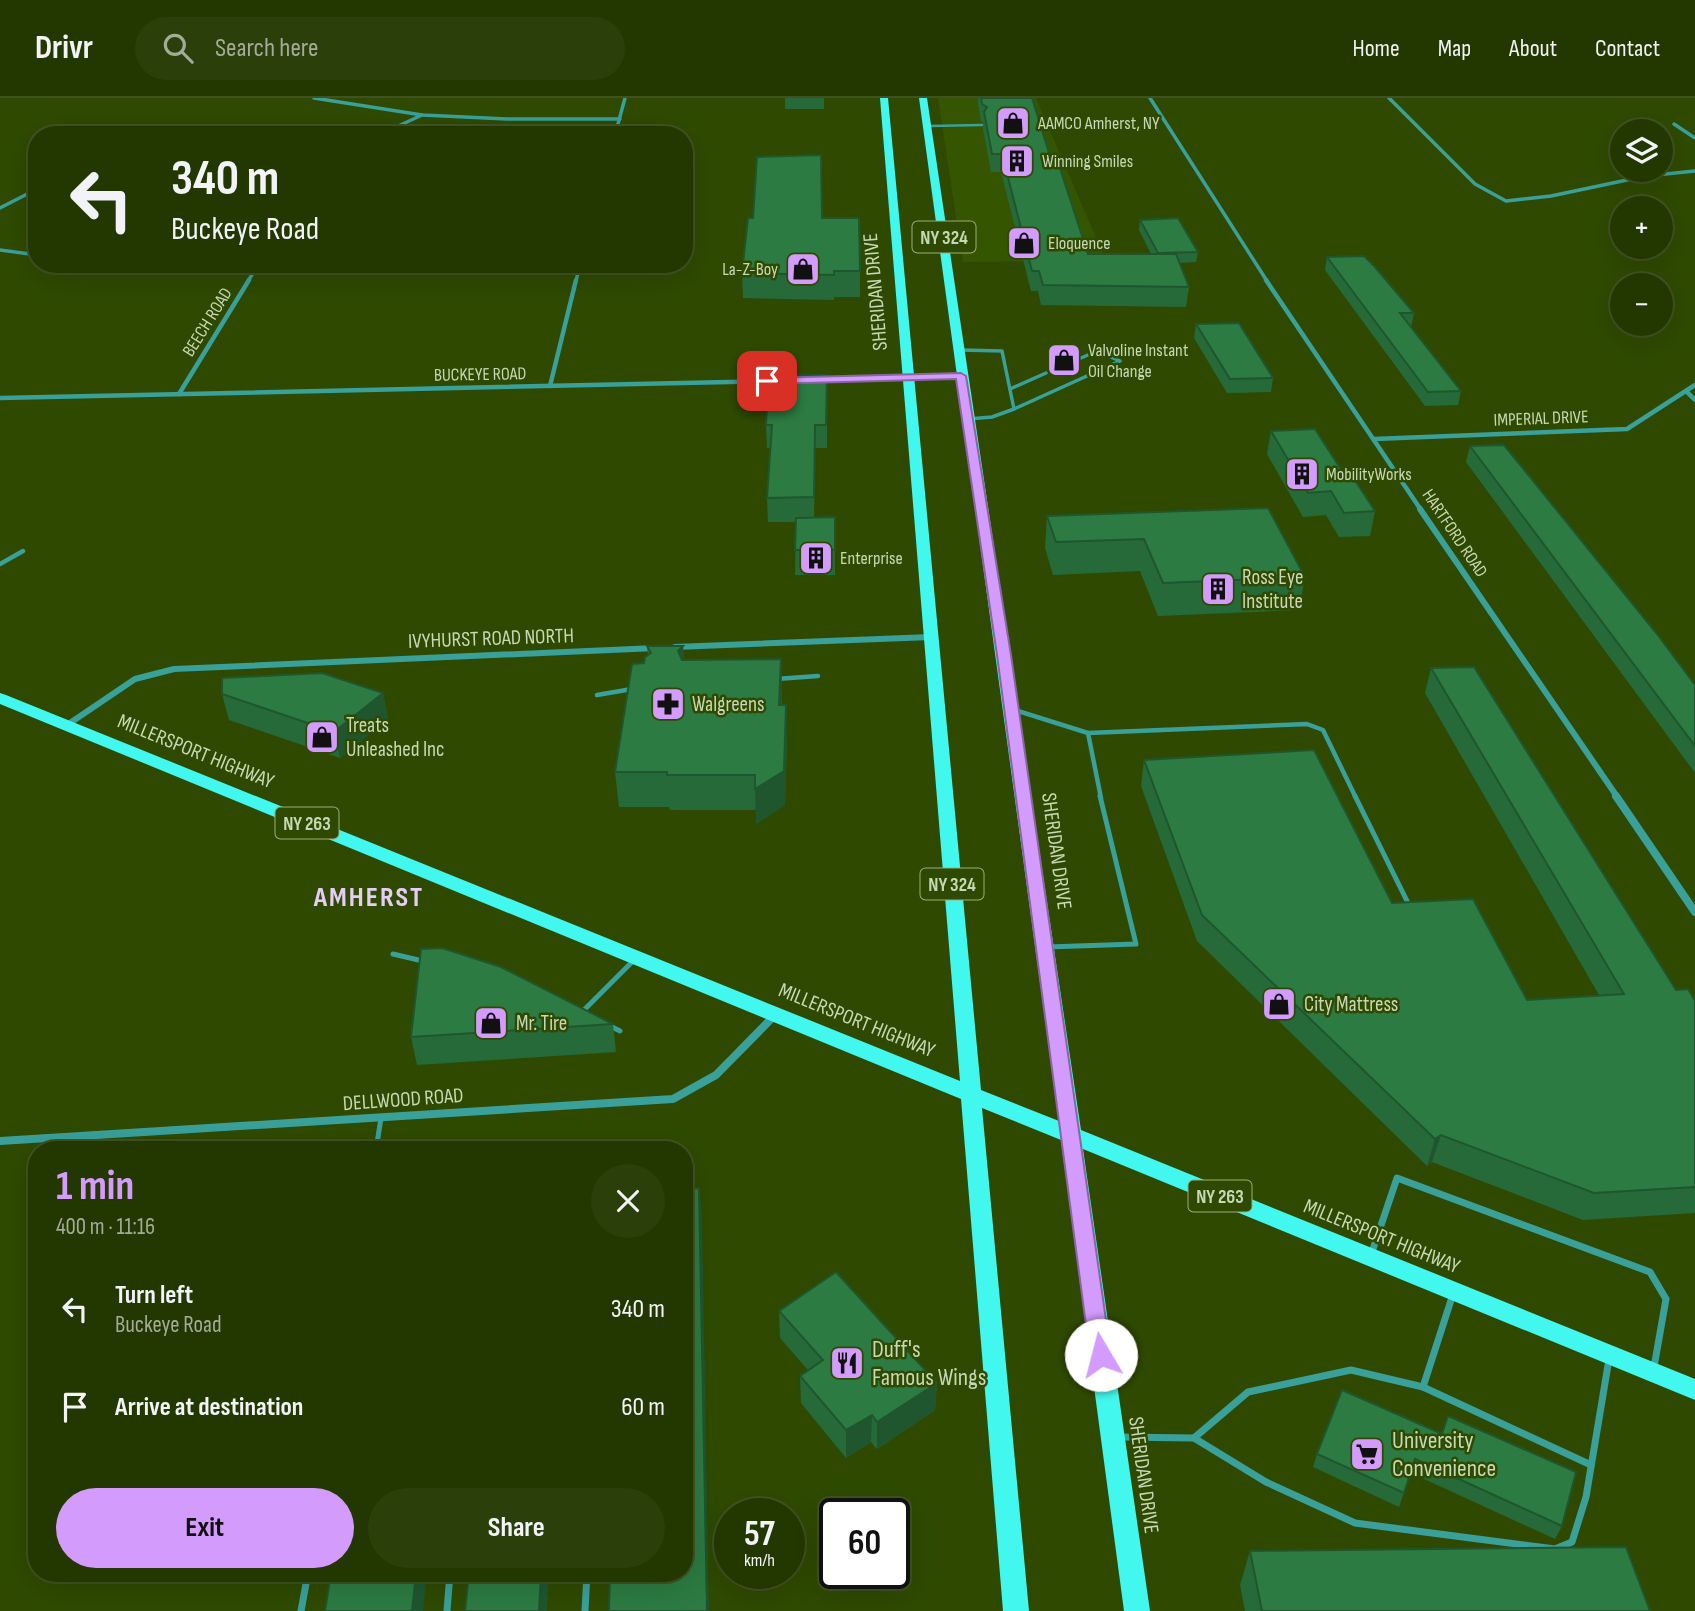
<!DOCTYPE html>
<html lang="en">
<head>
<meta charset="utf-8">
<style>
  body { margin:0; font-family:"Sofia Sans Condensed",sans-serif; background:#2b3f0a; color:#f1f3f6; height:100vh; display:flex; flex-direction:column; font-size:26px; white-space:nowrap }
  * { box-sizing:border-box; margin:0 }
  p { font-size:23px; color:#a3ac99 }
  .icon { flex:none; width:38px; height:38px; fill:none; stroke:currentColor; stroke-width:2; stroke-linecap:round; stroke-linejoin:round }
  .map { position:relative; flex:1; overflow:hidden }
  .sheet { position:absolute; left:28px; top:1043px; width:665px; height:441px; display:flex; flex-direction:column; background:#233800; border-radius:28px; box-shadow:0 7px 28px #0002,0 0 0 2px #405222 }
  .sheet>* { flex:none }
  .top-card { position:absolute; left:28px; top:28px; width:665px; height:147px; border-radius:28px; box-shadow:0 7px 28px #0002,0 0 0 2px #405222; background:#233800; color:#f1f3f6; overflow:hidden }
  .tools { position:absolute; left:1610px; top:21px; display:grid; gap:14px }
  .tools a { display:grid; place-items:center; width:63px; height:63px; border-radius:50%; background:#233800; box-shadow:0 7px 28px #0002,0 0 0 2px #405222; font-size:35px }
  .speed { position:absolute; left:714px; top:1400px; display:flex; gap:14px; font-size:35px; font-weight:700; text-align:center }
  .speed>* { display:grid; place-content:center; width:91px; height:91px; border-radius:50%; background:#233800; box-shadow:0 7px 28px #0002,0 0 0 2px #405222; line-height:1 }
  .speed small { font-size:18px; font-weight:400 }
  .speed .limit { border:4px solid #111; border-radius:10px; background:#fff; color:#111 }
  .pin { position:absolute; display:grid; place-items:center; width:60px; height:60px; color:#fff; margin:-30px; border-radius:14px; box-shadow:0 4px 10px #0006 }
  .me { position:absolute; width:77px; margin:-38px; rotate:352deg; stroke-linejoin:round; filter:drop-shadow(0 0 5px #0008) }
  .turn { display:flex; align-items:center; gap:24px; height:147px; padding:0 28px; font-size:32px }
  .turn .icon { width:91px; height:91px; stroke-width:2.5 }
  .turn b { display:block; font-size:49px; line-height:60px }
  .round { display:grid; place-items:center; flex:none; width:74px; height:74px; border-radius:37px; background:#2b3f0a }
  .overview { display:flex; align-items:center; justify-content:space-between; height:119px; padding:0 28px }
  h1 { font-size:42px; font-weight:700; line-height:52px; color:#d39cfc }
  .button { display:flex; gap:14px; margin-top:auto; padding:14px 28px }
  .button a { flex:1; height:80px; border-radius:42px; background:#d39cfc; color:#111; font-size:28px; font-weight:700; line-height:80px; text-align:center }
  .button a+a { background:#2b3f0a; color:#f1f3f6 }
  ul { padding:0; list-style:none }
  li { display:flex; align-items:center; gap:21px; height:98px; padding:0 28px }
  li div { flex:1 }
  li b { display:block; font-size:26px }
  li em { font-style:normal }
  header { display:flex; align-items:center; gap:42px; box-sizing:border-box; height:98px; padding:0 35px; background:#233800; border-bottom:2px solid #405222 }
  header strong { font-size:33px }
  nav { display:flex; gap:38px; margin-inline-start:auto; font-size:24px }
  .search { width:490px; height:63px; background:#2b3f0a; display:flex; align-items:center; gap:18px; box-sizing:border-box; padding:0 24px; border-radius:38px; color:#a3ac99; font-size:26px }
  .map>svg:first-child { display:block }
</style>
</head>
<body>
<header>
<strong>Drivr</strong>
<div class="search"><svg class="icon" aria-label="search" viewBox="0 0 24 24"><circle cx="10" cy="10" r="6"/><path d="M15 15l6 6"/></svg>Search here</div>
<nav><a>Home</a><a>Map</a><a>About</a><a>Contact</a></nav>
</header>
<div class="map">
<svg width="1695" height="1513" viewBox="0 0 1695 1513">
  <rect width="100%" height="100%" fill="#2f4a00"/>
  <path fill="#365500" d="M938,0H1036L1106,163L963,164Z"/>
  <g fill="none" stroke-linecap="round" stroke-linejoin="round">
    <path stroke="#3aa09a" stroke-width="2.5" d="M929,28L982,27"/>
    <g stroke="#3aa09a" stroke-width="3.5">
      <path d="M961,252L1002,253L1014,311L992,319L968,321"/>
      <path d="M1010,291L1046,275"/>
      <path d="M1014,311L1120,263L1097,253L1081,260"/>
    </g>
    <g stroke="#3aa09a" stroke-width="4.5">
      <path d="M0,466L23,453"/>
      <path d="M776,581L818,578"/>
      <path d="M597,597L632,591"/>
      <path d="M1015,612L1088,635L1101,700"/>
      <path d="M1088,635L1307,626L1323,632L1356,700"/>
    </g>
    <g stroke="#3aa09a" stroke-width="5">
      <path d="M1355,698L1410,809"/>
      <path d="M1047,849L1136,846L1100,698"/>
      <path d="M393,856L427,864"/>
      <path d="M582,914L634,862"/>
      <path d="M608,927L620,933"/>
      <path d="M376,1052L381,1020"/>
    </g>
    <g stroke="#3aa09a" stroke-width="7">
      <path d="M1372,1154L1397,1080L1650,1174L1666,1201L1654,1269"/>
      <path d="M1423,1289L1453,1196"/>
      <path d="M1119,1339L1194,1340L1266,1384L1355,1425L1555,1451L1572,1444L1586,1399L1609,1261"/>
      <path d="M1194,1340L1248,1294L1351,1272L1423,1289L1591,1367"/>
      <path d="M301,1513L308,1475"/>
      <path d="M447,1513L450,1475"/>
      <path d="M585,1513L587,1475"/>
    </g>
    <g stroke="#3aa09a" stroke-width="3.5">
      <path d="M314,0L422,17L507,21H620"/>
      <path d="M1150,0L1267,183"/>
      <path d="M1389,0L1475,86L1506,103L1551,98L1646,78L1695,73"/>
      <path d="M1674,26L1695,40"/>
      <path d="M379,37L422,17"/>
      <path d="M615,37L625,0"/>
      <path d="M0,110L37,91"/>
      <path d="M0,152L37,157"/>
      <path d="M248,183L259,166"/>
      <path d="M576,183L580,166"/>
    </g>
    <g stroke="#3aa09a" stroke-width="4.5">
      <path d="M1266,182L1421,412"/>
      <path d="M819,282L961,278"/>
      <path d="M550,288L576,182"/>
      <path d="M1686,293L1695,302"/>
      <path d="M179,296L249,182"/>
      <path d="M0,300L776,283"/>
      <path d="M1374,341L1627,331L1695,287"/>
    </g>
    <g stroke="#3aa09a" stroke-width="6">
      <path d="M1420,411L1618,700"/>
      <path d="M675,549L931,539"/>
      <path d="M67,627L135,581L174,571L656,550"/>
    </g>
    <g stroke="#3aa09a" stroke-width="8">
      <path d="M1616,698L1695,814"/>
      <path d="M0,1043L673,1001L716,977L775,917"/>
    </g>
    <path fill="#42f7ed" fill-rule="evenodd" d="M880,0H888L981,992L1059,1023L919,0H927L1081,1032L1695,1281V1302L1083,1051L1150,1513H1124L1061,1042L982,1010L1029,1513H1003L961,1001L0,606V595L6,597L960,983Z"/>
  </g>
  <g fill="#266a39">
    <rect x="785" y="0" width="39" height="11"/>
    <path d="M978,0H1032L1050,58L1088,156H1151L1139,132L1140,122L1198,154L1196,164L1179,165L1189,189L1186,209L1041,207L1038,193H1031L1001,74H991L983,31V24L981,23L978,7Z"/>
    <path d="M822,120L860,173V199H834V202L743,200L742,175Z"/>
    <path d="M1327,159L1414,215L1411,229L1461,293L1458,307L1425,308L1325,172Z"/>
    <path d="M1196,226L1273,280L1271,294L1227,295L1194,240Z"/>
    <path d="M827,277V350H815L814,420L835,419V477H795L796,424H768L767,400L770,350H767L766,327Z"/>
    <path d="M1271,333L1342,373L1375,413L1370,438L1339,439L1326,417L1303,419L1267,356Z"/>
    <path d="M1470,348L1695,587V675L1466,364Z"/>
    <path d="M1047,418L1305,479L1299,512L1158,518L1140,473L1053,477L1045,450Z"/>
    <path d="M647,548H683L684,562L781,561L782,607L787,641L785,707L756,726V712H670L669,709H619L615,674L648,558Z"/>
    <path d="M1431,570L1676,892L1695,903V1115L1583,1122L1432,1064L1427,1068L1197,843L1141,688L1144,662L1392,805L1527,902L1599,897L1425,595Z"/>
    <path d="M383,595L388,621L340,660L229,622L222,596Z"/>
    <path d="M613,926L616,954L417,967L411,939Z"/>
    <path d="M779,1213L937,1285L935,1312L877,1351L871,1344L846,1360L801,1305L800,1278L808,1272L780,1240Z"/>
    <path d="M1448,1318L1562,1428L1555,1441L1411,1375L1399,1409L1313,1369L1317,1356L1442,1335Z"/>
    <path d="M1250,1453L1650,1513H1245L1240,1487Z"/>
  </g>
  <g fill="#1f562e">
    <path d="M683,548L686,581L678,553Z"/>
    <path d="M781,561L782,595L780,641L779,607Z"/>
    <path d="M383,595L388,621L340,660L334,634Z"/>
    <path d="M786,607L787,641L785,707L756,726L755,691Z"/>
    <path d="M1441,1037L1432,1064L1427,1068L1435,1041Z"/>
    <path d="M699,1090L702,1118L709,1513H707Z"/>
    <path d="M937,1285L935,1312L877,1351V1324Z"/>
    <path d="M872,1317L871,1344L846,1360V1332Z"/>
    <path d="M416,1475H427L423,1513H412Z"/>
    <path d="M541,1475H549L547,1513H539Z"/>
  </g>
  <g fill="#2c7b42" stroke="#1f562e" stroke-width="2">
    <path d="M981,0H1032L1050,58H1056L1088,156H1176L1189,189L1043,187L1039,173H1032L1002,56H992L984,14L987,9L982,6Z"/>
    <path d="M821,57L822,120H859L860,173H834V177L742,175L748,120H753L757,59Z"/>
    <path d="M1178,120L1198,154L1158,155L1140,122Z"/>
    <path d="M1364,158L1374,168L1414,215H1400L1461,293L1428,294L1327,159Z"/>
    <path d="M1239,225L1273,280L1230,281L1196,226Z"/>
    <path d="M769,277H827L826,327H815L814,399L767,400L772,327H766Z"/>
    <path d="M1315,331L1342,373H1349L1375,413L1344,415L1331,393L1308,395L1271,333Z"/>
    <path d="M1504,347L1657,536L1695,587V648L1470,348Z"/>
    <path d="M1268,410L1305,479L1163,485L1144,441L1056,444L1047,418Z"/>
    <path d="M835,419V452H795L796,420Z"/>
    <path d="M647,548H683L678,553L682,562L781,561L779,607H786L784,673L755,691V677H667V674H615L632,566L644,565L645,559L651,555Z"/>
    <path d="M1474,569L1676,892L1688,891L1695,903V1089L1594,1095L1441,1037L1435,1041L1202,817L1144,662L1314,652L1392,805L1473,801L1527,902L1624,896L1431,570Z"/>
    <path d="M322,575L383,595L334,634L222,596V580Z"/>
    <path d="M442,850L501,869L613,926L411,939L421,851Z"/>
    <path d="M699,1090L707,1513H609L610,1475H684V1091Z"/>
    <path d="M836,1174L937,1285L877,1324L872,1317L846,1332L800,1278L823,1262L779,1213Z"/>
    <path d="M1342,1292L1442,1336L1448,1318L1576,1374L1562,1428L1415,1361L1404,1395L1317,1356Z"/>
    <path d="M1626,1449L1650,1513H1262L1250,1453Z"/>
    <path d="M331,1475H416L412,1513H325Z"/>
    <path d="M469,1475H541L539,1513H465Z"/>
  </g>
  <path fill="#d39cfc" stroke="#8965a4" stroke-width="2" d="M961,275L966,278L1011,557L1111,1257L1108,1264L1101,1266L1093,1264L1090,1257L997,557L956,281L767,286L762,283L767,280Z"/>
  <defs>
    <g id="shop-square" transform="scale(1.75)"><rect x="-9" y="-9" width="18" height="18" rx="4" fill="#d39cfc" stroke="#2f4a00"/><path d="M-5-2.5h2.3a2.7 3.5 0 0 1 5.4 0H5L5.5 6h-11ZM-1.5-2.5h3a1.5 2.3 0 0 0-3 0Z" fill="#111"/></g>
    <g id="building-square" transform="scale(1.75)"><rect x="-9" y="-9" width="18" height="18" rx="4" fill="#d39cfc" stroke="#2f4a00"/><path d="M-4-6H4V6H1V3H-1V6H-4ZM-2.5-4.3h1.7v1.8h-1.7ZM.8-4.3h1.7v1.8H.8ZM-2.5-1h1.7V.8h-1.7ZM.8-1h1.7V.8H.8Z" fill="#111"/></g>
    <g id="pharmacy-square" transform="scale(1.75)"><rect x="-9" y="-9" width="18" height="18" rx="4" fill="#d39cfc" stroke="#2f4a00"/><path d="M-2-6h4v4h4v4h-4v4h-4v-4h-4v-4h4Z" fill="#111"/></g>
    <g id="restaurant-square" transform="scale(1.75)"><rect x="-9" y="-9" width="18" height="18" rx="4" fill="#d39cfc" stroke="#2f4a00"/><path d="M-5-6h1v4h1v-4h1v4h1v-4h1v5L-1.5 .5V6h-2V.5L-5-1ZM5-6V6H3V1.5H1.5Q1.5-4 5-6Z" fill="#111"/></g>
    <g id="supermarket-square" transform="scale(1.75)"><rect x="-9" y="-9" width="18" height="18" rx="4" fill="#d39cfc" stroke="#2f4a00"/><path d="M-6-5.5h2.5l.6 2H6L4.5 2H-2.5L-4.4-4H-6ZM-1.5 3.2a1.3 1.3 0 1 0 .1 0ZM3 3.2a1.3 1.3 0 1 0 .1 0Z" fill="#111"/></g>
  </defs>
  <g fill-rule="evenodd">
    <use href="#shop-square" x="1013" y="25"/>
    <use href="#building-square" x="1017" y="63"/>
    <use href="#shop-square" x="1024" y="145"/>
    <use href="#shop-square" x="803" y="171"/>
    <use href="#shop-square" x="1064" y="262"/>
    <use href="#building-square" x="1302" y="376"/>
    <use href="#building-square" x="816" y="460"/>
    <use href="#building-square" x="1218" y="491"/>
    <use href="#pharmacy-square" x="668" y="606"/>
    <use href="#shop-square" x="322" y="639"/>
    <use href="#shop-square" x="1279" y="906"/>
    <use href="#shop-square" x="491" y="925"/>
    <use href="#restaurant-square" x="847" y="1265"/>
    <use href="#supermarket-square" x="1367" y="1356"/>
  </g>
  <g text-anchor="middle" stroke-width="5" stroke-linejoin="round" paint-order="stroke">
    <g font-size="18" fill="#c7d8b6" stroke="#2f4a00" text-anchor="start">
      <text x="1038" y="31">AAMCO Amherst, NY</text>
      <text x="1042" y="69">Winning Smiles</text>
      <text x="1048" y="151">Eloquence</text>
      <text x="778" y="177" text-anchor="end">La-Z-Boy</text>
      <text x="1088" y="258">Valvoline Instant<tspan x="1088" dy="21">Oil Change</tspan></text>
      <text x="1326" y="382">MobilityWorks</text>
      <text x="840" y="466">Enterprise</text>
    </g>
    <g font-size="18" fill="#c7d8b6" stroke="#2f4a00">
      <text transform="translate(207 224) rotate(-58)" y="6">BEECH ROAD</text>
      <text transform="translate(480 276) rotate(-1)" y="6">BUCKEYE ROAD</text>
      <text transform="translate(1541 320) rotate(-2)" y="6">IMPERIAL DRIVE</text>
      <text transform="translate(1455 435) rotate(56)" y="6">HARTFORD ROAD</text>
    </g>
    <g fill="#2f4a00" stroke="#99ad7f" stroke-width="2">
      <rect x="912.5" y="123.5" width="63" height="31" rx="5"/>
      <rect x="275.5" y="709.5" width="63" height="31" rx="5"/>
      <rect x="920.5" y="770.5" width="63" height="31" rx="5"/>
      <rect x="1188.5" y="1082.5" width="63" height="31" rx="5"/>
    </g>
    <g font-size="19" font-weight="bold" fill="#c7d8b6">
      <text x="944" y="146">NY 324</text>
      <text x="307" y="732">NY 263</text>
      <text x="952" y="793">NY 324</text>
      <text x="1220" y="1105">NY 263</text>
    </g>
    <g font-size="21" fill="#c7d8b6" stroke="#2f4a00">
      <text transform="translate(875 194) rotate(-95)" y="7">SHERIDAN DRIVE</text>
      <text transform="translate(491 540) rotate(-2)" y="7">IVYHURST ROAD NORTH</text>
      <text transform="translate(196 653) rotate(22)" y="7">MILLERSPORT HIGHWAY</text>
      <text transform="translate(1057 753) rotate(82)" y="7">SHERIDAN DRIVE</text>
      <text transform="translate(857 922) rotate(22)" y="7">MILLERSPORT HIGHWAY</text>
      <text transform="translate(403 1001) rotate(-4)" y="7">DELLWOOD ROAD</text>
      <text transform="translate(1382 1138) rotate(22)" y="7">MILLERSPORT HIGHWAY</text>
      <text transform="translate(1144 1377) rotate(82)" y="7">SHERIDAN DRIVE</text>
    </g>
    <g font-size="21" fill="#c7d8b6" stroke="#2f4a00" text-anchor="start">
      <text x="1242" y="486">Ross Eye<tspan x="1242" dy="24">Institute</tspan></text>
      <text x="692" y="613">Walgreens</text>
      <text x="346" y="634">Treats<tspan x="346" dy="24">Unleashed Inc</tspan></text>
      <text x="1304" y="913">City Mattress</text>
      <text x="516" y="932">Mr. Tire</text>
    </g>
    <g font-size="24" fill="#c7d8b6" stroke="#2f4a00" text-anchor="start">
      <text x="872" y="1259">Duff's<tspan x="872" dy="28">Famous Wings</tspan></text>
      <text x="1392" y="1350">University<tspan x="1392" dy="28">Convenience</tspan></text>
    </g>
    <g font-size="28" font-weight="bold" letter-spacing="2" fill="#e4cdf6" stroke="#2f4a00">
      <text x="369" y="808">AMHERST</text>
    </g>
  </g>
</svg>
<div class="tools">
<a><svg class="icon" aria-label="layers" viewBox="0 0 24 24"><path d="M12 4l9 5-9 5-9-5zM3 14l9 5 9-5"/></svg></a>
<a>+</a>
<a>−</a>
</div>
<div class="speed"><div>57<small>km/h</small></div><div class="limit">60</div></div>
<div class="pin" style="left:767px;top:283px;background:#d93025"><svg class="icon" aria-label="arrive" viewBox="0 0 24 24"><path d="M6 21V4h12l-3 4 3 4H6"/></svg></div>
<svg class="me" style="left:1101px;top:1257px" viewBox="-20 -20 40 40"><circle r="19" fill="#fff"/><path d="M0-13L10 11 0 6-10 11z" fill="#d39cfc"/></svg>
<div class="top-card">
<div class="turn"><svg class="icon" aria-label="left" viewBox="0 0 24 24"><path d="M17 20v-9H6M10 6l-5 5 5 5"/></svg><div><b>340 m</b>Buckeye Road</div></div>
</div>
<section class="sheet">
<div class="overview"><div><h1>1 min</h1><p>400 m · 11:16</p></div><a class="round"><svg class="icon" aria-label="close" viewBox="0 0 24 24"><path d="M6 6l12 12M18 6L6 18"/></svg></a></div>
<ul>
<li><svg class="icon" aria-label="left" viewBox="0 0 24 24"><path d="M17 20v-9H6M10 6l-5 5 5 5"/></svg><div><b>Turn left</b><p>Buckeye Road</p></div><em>340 m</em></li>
<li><svg class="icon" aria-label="arrive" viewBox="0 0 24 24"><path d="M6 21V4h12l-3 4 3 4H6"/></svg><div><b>Arrive at destination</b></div><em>60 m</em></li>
</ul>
<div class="button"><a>Exit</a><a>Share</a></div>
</section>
</div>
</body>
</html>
